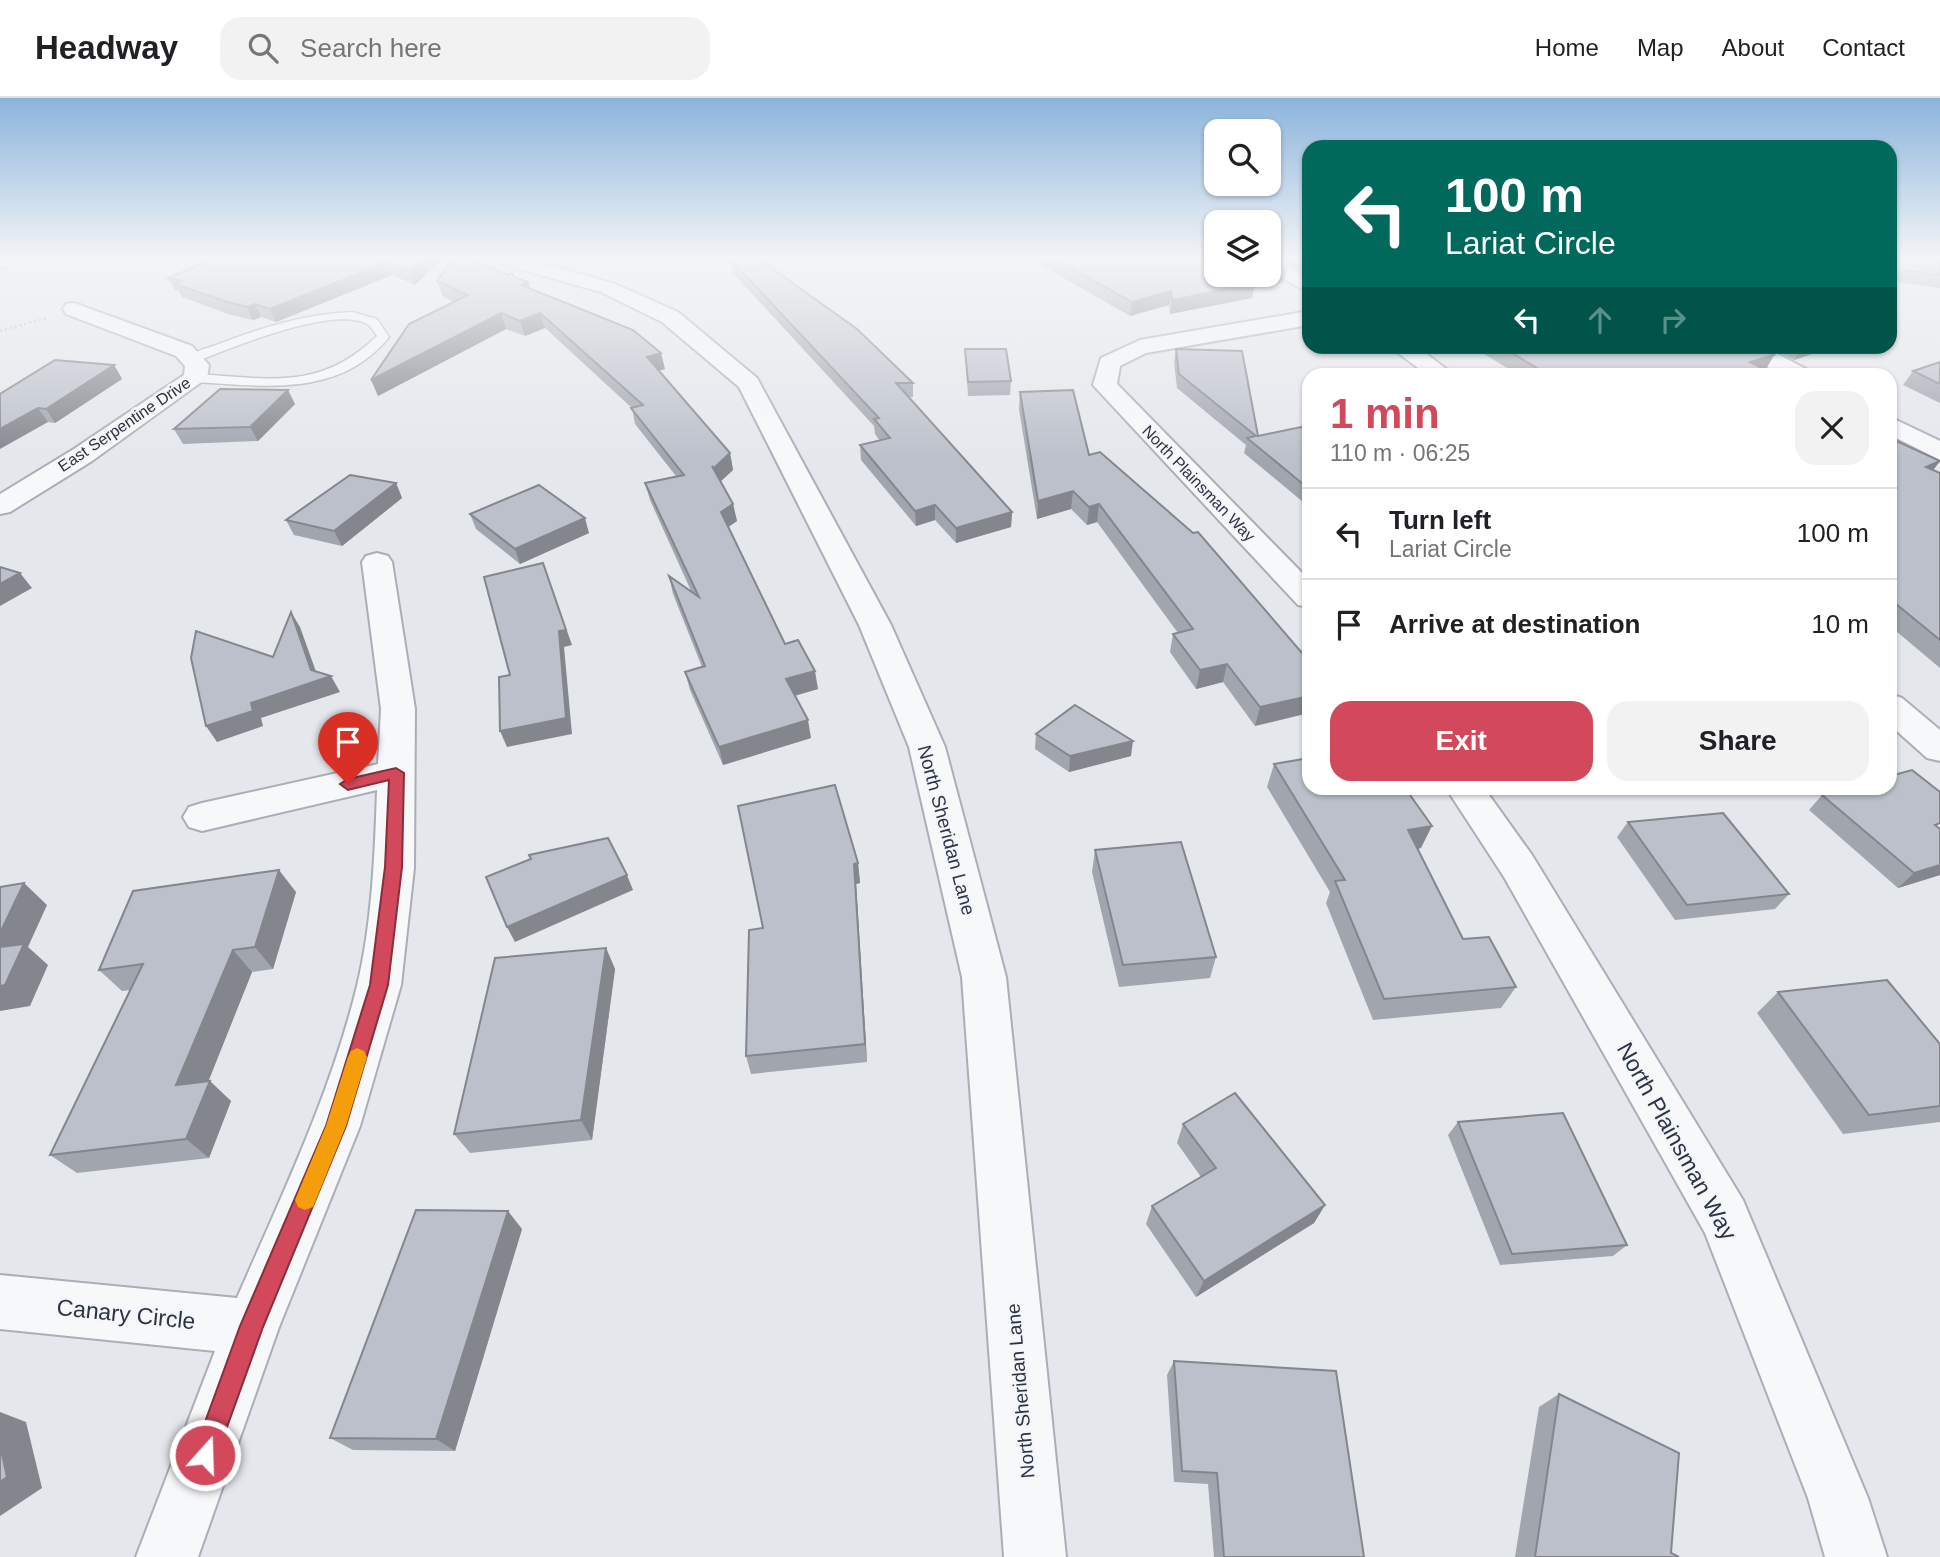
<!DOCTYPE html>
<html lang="en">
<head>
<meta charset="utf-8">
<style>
  body { margin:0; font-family:Arial,sans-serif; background:#f2f2f2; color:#202124; height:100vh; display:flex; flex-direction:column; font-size:26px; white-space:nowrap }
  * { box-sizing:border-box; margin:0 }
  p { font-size:23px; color:#757577 }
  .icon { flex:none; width:38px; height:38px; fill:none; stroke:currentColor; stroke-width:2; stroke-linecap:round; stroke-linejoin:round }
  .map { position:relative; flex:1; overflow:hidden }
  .sheet { position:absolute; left:1302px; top:270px; width:595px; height:427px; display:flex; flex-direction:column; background:#fff; border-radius:21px; box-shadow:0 2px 5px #0004 }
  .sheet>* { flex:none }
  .top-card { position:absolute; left:1302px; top:42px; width:595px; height:214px; border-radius:21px; box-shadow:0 2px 5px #0004; background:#00695c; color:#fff; overflow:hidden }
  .controls { position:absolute; left:1204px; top:21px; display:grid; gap:14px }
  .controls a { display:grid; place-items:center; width:77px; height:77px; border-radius:14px; background:#fff; box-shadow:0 2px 5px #0004; font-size:35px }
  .pin { position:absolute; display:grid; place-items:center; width:60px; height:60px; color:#fff; margin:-72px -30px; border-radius:50% 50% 50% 0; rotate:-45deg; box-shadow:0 0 7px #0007 }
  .pin .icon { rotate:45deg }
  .me { position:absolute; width:77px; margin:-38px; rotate:20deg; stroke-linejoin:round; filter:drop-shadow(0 0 5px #0008) }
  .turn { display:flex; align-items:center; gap:24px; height:147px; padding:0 28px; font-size:32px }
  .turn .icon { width:91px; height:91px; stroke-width:2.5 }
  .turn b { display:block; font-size:49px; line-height:60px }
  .lanes { display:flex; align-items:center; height:66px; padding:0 28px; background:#0003; justify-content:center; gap:35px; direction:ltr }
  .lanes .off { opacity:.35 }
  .round { display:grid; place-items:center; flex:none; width:74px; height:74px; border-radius:21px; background:#f2f2f2 }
  .headline { display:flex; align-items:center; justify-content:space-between; height:119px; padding:0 28px }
  h1 { font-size:42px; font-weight:600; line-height:52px; color:#d1495b }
  .button { display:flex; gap:14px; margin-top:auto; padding:14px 28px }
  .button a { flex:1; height:80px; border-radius:21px; background:#d1495b; color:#fff; font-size:28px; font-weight:600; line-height:80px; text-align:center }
  .button a+a { background:#f2f2f2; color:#202124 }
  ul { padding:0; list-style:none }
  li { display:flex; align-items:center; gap:21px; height:91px; padding:0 28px; border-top:2px solid #e0e0e0 }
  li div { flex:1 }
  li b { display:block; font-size:26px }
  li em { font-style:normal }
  header { display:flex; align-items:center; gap:42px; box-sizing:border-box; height:98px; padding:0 35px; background:#fff; border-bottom:2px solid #e0e0e0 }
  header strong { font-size:33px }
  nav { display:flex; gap:38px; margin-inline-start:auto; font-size:24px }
  .search { width:490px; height:63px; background:#f2f2f2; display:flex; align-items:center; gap:18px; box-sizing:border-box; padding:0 24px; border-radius:21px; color:#757577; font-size:26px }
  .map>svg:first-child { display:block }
</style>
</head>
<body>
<header>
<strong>Headway</strong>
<div class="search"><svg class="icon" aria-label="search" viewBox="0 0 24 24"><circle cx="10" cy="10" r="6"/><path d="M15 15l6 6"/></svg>Search here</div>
<nav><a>Home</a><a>Map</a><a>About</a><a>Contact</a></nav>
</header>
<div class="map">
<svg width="1940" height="1459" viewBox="0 0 1940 1459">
  <rect width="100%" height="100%" fill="#e4e7ec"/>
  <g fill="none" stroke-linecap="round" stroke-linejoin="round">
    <g stroke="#a9aeb7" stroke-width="3">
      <path id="service" d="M352,214L377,221L389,239C340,300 265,288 195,284L189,280L195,276C268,280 319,294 377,238C374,234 371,228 367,226C333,207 231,250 195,264H187L185,261C193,253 208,250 219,246C263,229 306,216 352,214Z"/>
    </g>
    <g stroke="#a9aeb7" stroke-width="4">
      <g id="minor">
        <path d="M488,159H520L615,186L678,214L757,280L891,527L945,649L1006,879L1066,1459H1004L962,879L909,649L859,527L739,289L662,224L601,194L491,163Z"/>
        <path d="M1269,159L1309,180V195L1269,173Z"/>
        <path d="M74,205L192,248L209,267L207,280L92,363L10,414L0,416V396L74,351L184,277L185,268L176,258L66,216L63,211L66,206Z"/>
        <path d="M1309,213V227L1146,255L1120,268L1117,286L1309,482V509L1298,507L1093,287L1101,260L1140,242Z"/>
        <path d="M1389,248H1416L1453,276H1426Z"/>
        <path d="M1732,248H1762L1806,271L1810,276H1781L1735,253Z"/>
        <path d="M1890,319L1940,343V362L1890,337Z"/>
        <path d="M377,455L388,458L392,464L415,611L414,770L401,887L360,1028L279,1229L198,1459H136L215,1253L0,1231V1177L237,1200C281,1099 331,995 357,888C372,827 375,754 377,692L202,733L189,729L183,719L189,709L202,705L378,666L381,611L362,464L366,458Z"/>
        <path d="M1890,596L1902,600L1940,632V663L1927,660L1890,627Z"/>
        <path d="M1446,690H1484L1532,757L1743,1102L1868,1400L1887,1459H1825L1808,1400L1705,1135L1504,779Z"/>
      </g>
    </g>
    <g stroke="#a9aeb7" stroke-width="4">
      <path id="secondary" d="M0,159H15L7,168L0,170Z"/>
    </g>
    <path stroke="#c2c5cb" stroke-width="2.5" stroke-dasharray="2.5 2.5" stroke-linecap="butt" d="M0,233L46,220"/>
    <use href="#service" fill="#f7f8fa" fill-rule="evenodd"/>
    <use href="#minor" fill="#f7f8fa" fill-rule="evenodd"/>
    <use href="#secondary" fill="#fff" fill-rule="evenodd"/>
  </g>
  <g fill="#a1a5ae">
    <path d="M218,159L441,162L415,187L392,177L276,224L261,219L253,222L231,217L182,199L179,193H175L168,180Z"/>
    <path d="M1027,159H1216L1284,184L1254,190L1252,200L1170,216L1169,207L1130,218Z"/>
    <path d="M1275,159H1309V178Z"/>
    <path d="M1890,159L1940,164V190L1891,183L1890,185Z"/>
    <path d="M731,162L913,285V299H909L1012,414L1011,429L956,445L935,422L916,428L861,362L860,347L880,343L875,336L874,328L733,175Z"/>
    <path d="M437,183L530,191L665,271L659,272L730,355L733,372L720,383L733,406L737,423L728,429L785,546L818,591L795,598L811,640L723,667L690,592L685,574L702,569L673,496L669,478L692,495L650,402L645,385L676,378L635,326L632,310L545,230L525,238L506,231L378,298L454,204L443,199Z"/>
    <path d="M1471,248H1757L1774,257L1766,271L1764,272L1773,276H1517Z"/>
    <path d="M1768,248H1836L1794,262Z"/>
    <path d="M965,251L1011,283L1010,297L968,298Z"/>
    <path d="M1176,251L1258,338L1309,335V409L1244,355L1246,347L1177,290L1174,264Z"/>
    <path d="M1940,264V305L1903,287L1913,273Z"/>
    <path d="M114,267L122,281L55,325L48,324L0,296Z"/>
    <path d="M1020,294L1089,357L1309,563L1255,628L1223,584L1196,591L1170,554L1173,536L1178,535L1097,424L1087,427L1071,411L1037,421L1019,311Z"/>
    <path d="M295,306L258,343L183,346L174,331Z"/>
    <path d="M1890,340L1933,372L1940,375V570L1890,528Z"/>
    <path d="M396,385L402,400L342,448L294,437L286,422Z"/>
    <path d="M470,416L589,435L520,466L476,431Z"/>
    <path d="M1036,636L1131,658L1069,674L1035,651Z"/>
    <path d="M1274,666L1421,750L1417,751L1463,841L1516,889L1501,910L1373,922L1326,805L1330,794L1267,689Z"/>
    <path d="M1822,697L1940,777L1898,790L1809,712Z"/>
    <path d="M1628,724L1789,796L1775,811L1675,822L1617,739Z"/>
    <path d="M1095,752L1216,859L1210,880L1119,889L1092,774Z"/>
    <path d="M858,765L860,785L856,786L867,964L751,976L746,958L763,830Z"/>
    <path d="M296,794L273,871L252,874L208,983L231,1003L209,1060L77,1075L50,1057L130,892L122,893L99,872Z"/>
    <path d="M606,850L615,871L592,1042L470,1055L454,1036Z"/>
    <path d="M1778,894L1940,946V1024L1843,1036L1757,915Z"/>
    <path d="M1458,1024L1627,1147L1613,1158L1500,1167L1448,1037Z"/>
    <path d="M1183,1026L1325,1107L1314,1125L1196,1199L1146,1126L1152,1108L1201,1079L1177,1045Z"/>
    <path d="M522,1131L455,1353L353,1352L330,1340Z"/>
    <path d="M1174,1263L1364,1459H1214L1208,1386L1174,1384L1167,1277Z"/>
    <path d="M1559,1296L1671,1455L1679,1459H1515L1539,1309Z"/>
  </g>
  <g fill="#83868d">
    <path d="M426,159H440L441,162L415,187L411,174Z"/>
    <path d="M387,164L392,177L276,224L270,211Z"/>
    <path d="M1287,171L1284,184L1254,190L1252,200L1170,216L1172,202L1243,179L1255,177H1269V174Z"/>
    <path d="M528,184L533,200L521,187Z"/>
    <path d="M1171,193L1169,207L1130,218L1132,204Z"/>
    <path d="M255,206L261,219L253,222L247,209Z"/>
    <path d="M501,215L506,231L378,298L371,282Z"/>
    <path d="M540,215L545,230L525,238L520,223Z"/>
    <path d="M1802,248H1836L1794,262Z"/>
    <path d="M661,255L665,271L651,275L647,259Z"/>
    <path d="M1774,257L1766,271L1749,276L1750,264Z"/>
    <path d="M114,267L122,281L55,325L46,311Z"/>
    <path d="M288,292L295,306L258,343L250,329Z"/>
    <path d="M38,310L48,324L0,351V331Z"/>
    <path d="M730,355L733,372L717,387L714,370Z"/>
    <path d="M1940,363L1929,378L1926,369Z"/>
    <path d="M396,385L402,400L342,448L334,433Z"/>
    <path d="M1073,393L1071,411L1037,421L1038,403Z"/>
    <path d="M733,406L737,423L724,432L721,414Z"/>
    <path d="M1099,406L1097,424L1087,427L1089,409Z"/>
    <path d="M935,407V422L916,428L915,413Z"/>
    <path d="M1012,414L1011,429L956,445V430Z"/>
    <path d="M585,420L589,435L520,466L515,451Z"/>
    <path d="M543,465L572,547L564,549L572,636L507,649L500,633L559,533Z"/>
    <path d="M20,475L32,490L0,508V486Z"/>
    <path d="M291,514L300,529L319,582L331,578L340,594L261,620L263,628L217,644L206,628L311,572Z"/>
    <path d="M1227,566L1223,584L1196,591L1200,572Z"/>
    <path d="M815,573L818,591L789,599L786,581Z"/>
    <path d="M1309,598V615L1255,628L1260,609Z"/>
    <path d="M808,622L811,640L723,667L719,649Z"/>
    <path d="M1133,643L1131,658L1069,674L1070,658Z"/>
    <path d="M1432,728L1421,750L1397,755L1408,732Z"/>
    <path d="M858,765L860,785L856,786L867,964L865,946L854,766Z"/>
    <path d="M1940,767V777L1898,790L1914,775Z"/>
    <path d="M279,772L296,794L273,871L255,849Z"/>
    <path d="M627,777L633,792L515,844L507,829Z"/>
    <path d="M24,785L47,807L28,849L48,867L30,908L0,913V835Z"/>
    <path d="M606,850L615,871L592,1042L581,1022Z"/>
    <path d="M233,852L252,874L199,1007L176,987Z"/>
    <path d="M210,983L231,1003L209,1060L186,1041Z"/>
    <path d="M1325,1107L1314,1125L1196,1199L1204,1183Z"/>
    <path d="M508,1113L522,1131L455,1353L436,1341Z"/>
    <path d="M0,1314L26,1324L42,1390L0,1418Z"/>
  </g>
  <g fill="#bbc0ca" stroke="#83868d" stroke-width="2">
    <path d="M218,159H426L411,174L387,164L270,211L255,206L247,209L224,203L175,186L182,183L168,180Z"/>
    <path d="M454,159H465L509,177L512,175L514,179L528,184L521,187L633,232L661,255L647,259L730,355L714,370L712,368L733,406L721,414L785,546L798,542L815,573L786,581L808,622L719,649L685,574L705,568L669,478L699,499L645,385L684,377L631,310L643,307L540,215L520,223L501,215L371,282L409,226L468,197L437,183Z"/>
    <path d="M734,159H756L857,231L913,285H896L1012,414L956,430L935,407L915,413L860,347L890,340L874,321L879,320L731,162Z"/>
    <path d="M1051,159H1216V177H1255L1243,179L1254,186L1172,202L1171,193L1132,204Z"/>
    <path d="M1269,159V160L1287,171L1269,174Z"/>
    <path d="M1890,159H1934L1940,164V177L1895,171L1892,181L1890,180Z"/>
    <path d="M1500,248H1757L1774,257L1750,264L1773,276H1547Z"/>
    <path d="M965,251H1006L1011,283L968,284Z"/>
    <path d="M1176,251L1242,253L1258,338L1301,329L1309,335V391L1247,340L1256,338L1179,276Z"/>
    <path d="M55,262L114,267L46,311L38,310L0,331V296Z"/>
    <path d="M1940,264V286L1913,273Z"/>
    <path d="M220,291L288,292L250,329L174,331Z"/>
    <path d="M1073,292L1089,357L1100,354L1193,435L1198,434L1309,563V598L1260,609L1227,566L1200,572L1173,536L1193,531L1099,406L1089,409L1073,393L1038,403L1020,294Z"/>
    <path d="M1890,340L1940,363L1926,369L1940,375V542L1890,501Z"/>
    <path d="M350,377L396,385L334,433L286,422Z"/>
    <path d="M539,387L585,420L515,451L470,416Z"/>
    <path d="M543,465L566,532L559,533L566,620L500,633L499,579L510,577L484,479Z"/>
    <path d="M0,469L20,475L0,486Z"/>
    <path d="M291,514L311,572L331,578L251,605L253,613L206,628L191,560L196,533L273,559Z"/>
    <path d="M1075,607L1133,643L1070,658L1036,636Z"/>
    <path d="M1309,660V690H1405L1432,728L1408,732L1463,841L1489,839L1516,889L1384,901L1335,783L1345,782L1274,666Z"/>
    <path d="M1912,672L1940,694V725L1935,727L1940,731V767L1914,775L1822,697L1848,690H1890V678Z"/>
    <path d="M835,687L858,765L854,766L865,946L746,958L749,832L763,830L738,708Z"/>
    <path d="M1723,715L1789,796L1687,807L1628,724Z"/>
    <path d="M608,740L627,777L507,829L486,779L531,761L529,757Z"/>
    <path d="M1181,744L1216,859L1123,867L1095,752Z"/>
    <path d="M279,772L255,849L233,852L176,987L210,983L186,1041L50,1057L143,866L99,872L133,793Z"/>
    <path d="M24,785L0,835V789Z"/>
    <path d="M24,846L5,887L0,888V849Z"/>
    <path d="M606,850L581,1022L454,1036L495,860Z"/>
    <path d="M1887,882L1940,946V1008L1869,1017L1778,894Z"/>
    <path d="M1235,995L1325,1107L1204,1183L1152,1108L1216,1070L1183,1026Z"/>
    <path d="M1563,1015L1627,1147L1512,1156L1458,1024Z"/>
    <path d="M416,1112L508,1113L436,1341L330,1340Z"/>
    <path d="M1174,1263L1336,1273L1364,1459H1224L1217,1375L1182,1373Z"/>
    <path d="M1559,1296L1679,1355L1671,1455L1679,1459H1535Z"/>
    <path d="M0,1347L7,1379L0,1384Z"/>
  </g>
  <linearGradient id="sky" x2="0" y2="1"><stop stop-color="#8bb4dd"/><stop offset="0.44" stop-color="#f3f4f6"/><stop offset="1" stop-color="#f3f4f6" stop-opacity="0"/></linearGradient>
  <rect width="1940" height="363" fill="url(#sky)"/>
  <path fill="#d1495b" stroke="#882f3b" stroke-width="2" d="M396,670L404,675L402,769L388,887L346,1028L263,1229L214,1365L205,1369L196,1365L193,1357L240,1228L326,1028L370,887L385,769L389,682L348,692L340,686L348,681Z"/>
  <path fill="#f59e0b" d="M357,950L364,953L367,959L346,1028L313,1109L305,1112L298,1109L295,1102L326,1028L348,959L351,953Z"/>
  <g text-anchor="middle" stroke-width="5" stroke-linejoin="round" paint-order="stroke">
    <g font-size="16" fill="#2b3445" stroke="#f4f6f9">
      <text transform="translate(124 326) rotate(-34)" y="6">East Serpentine Drive</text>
      <text transform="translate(1199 385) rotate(46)" y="6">North Plainsman Way</text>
    </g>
    <g font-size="19" fill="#2b3445" stroke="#f4f6f9">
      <text transform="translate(947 732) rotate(75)" y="7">North Sheridan Lane</text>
      <text transform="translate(1020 1293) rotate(-95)" y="7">North Sheridan Lane</text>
    </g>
    <g font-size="23" fill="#2b3445" stroke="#f4f6f9">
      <text transform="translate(1677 1043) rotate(61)" y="8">North Plainsman Way</text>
      <text transform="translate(126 1216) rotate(6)" y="8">Canary Circle</text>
    </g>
  </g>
</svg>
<div class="controls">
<a><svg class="icon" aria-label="search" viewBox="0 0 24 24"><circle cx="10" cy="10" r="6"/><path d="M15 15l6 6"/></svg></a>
<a><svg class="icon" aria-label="layers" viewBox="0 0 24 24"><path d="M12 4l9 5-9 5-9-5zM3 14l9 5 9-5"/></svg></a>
</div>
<div class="pin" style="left:348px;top:686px;background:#d93025"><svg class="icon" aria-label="arrive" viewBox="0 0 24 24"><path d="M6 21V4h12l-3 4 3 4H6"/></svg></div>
<svg class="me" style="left:205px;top:1357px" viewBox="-20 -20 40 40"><circle r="17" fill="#d1495b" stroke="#fff" stroke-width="3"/><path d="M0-11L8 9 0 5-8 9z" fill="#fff"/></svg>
<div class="top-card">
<div class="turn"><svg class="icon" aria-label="left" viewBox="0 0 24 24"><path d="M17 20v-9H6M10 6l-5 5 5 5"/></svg><div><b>100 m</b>Lariat Circle</div></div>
<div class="lanes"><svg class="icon" aria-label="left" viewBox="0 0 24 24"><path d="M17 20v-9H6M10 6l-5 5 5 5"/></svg><svg class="icon off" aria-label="ahead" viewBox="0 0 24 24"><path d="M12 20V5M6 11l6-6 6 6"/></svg><svg class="icon off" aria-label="right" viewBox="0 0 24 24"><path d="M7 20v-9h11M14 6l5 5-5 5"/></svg></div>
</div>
<section class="sheet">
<div class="headline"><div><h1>1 min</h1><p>110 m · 06:25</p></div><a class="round"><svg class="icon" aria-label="close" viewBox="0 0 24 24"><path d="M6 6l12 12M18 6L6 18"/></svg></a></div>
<ul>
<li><svg class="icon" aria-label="left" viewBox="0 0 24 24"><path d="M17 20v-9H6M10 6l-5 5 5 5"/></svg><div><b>Turn left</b><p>Lariat Circle</p></div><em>100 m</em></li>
<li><svg class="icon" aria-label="arrive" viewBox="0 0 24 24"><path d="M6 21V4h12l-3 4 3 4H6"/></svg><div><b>Arrive at destination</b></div><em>10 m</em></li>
</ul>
<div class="button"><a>Exit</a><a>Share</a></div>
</section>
</div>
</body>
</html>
